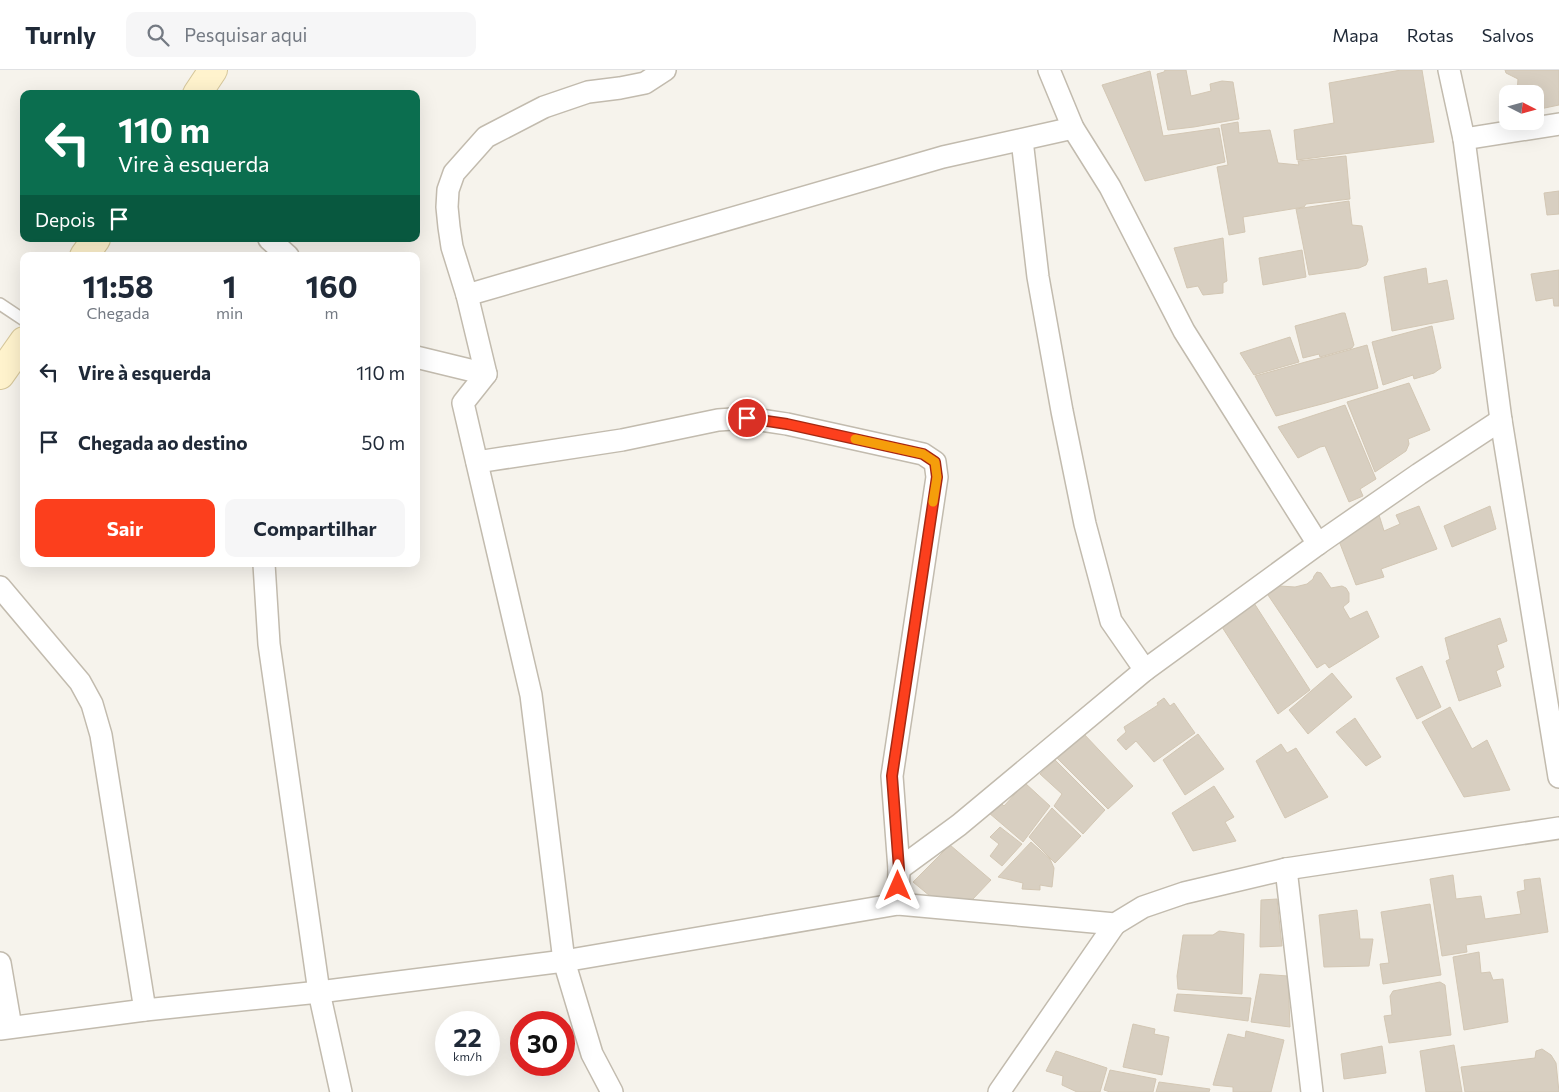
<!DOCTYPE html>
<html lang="pt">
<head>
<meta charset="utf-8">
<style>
  body { margin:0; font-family:Commissioner,sans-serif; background:#f6f6f7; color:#1f2937; height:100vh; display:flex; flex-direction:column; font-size:19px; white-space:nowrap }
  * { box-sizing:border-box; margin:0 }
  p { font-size:16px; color:#747a83 }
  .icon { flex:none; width:28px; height:28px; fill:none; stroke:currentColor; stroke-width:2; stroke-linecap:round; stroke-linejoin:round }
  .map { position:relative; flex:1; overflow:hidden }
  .sheet { position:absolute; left:20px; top:182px; width:400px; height:315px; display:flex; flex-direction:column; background:#fff; border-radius:10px; box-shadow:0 5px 20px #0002 }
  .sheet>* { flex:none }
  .banner { position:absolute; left:20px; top:20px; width:400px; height:152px; border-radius:10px; box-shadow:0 5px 20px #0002; background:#0b6e4f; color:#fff; overflow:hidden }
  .needle { width:32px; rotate:96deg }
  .controls { position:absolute; left:1499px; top:15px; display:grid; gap:10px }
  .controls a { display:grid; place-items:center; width:45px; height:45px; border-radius:10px; background:#fff; box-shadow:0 5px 20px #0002; font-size:25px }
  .speed { position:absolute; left:435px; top:941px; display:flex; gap:10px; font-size:25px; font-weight:700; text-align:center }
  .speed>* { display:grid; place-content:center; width:65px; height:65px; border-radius:50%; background:#fff; box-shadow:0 5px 20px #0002; line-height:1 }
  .speed small { font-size:12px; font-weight:400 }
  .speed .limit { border:8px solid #d22; background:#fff; color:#111 }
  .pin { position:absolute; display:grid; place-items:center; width:42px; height:42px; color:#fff; margin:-21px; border:2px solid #fff; border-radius:50%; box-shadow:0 1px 5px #0007 }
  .me { position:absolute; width:55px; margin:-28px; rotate:0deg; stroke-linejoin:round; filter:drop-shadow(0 0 4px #0008) }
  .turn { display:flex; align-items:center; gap:18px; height:105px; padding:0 15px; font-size:22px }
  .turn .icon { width:65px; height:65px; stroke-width:2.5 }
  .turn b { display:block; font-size:35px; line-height:42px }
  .then { display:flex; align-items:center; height:48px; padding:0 15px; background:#0003; gap:10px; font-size:19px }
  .eta { display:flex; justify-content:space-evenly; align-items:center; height:85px; text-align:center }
  .eta b { font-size:30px; font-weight:700; line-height:35px }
  .button { display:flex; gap:10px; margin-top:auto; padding:10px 15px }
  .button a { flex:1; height:58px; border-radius:10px; background:#fc3f1d; color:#fff; font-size:20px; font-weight:700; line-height:58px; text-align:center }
  .button a+a { background:#f6f6f7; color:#1f2937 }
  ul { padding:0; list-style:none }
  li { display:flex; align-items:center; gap:15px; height:70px; padding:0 15px }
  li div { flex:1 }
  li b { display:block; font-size:19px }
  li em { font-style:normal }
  header { display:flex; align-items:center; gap:30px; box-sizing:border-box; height:70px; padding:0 25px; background:#fff; border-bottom:1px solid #e0e1e3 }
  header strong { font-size:24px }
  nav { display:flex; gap:28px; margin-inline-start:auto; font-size:18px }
  .search { width:350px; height:45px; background:#f6f6f7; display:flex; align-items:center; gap:12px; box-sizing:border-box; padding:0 18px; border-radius:10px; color:#747a83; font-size:19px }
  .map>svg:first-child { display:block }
</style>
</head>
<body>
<header>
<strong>Turnly</strong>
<div class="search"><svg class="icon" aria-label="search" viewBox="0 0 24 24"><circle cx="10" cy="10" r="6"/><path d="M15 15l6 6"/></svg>Pesquisar aqui</div>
<nav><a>Mapa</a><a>Rotas</a><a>Salvos</a></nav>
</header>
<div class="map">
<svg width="1559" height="1022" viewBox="0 0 1559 1022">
  <rect width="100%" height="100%" fill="#f6f3ec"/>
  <g fill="#d8cfc1" stroke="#d3c7b4">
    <path d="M1165,0H1186L1191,26L1211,21L1210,14L1222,11L1233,12L1239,49L1194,57L1168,60L1157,4L1164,2Z"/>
    <path d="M1401,0H1422L1434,72L1297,90L1294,60L1334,53L1329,13Z"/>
    <path d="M1505,0H1559V35L1535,40V24H1517L1518,9L1506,3Z"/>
    <path d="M1150,1L1163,66L1219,58L1225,92L1145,111L1102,15Z"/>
    <path d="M1238,52L1239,63L1270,60L1278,93L1299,95L1298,91L1346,86L1350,129L1306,134L1304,137L1243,147L1245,162L1229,165L1217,97L1228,95L1221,55Z"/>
    <path d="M1559,121V144L1547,145L1544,123Z"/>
    <path d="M1349,131L1352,155L1362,156L1368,190L1366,195L1359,198L1309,205L1296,139Z"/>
    <path d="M1223,168L1227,211L1223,213V223L1203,225L1198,216L1187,218L1174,178Z"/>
    <path d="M1302,180L1306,207L1263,215L1259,188Z"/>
    <path d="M1426,198L1428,214L1447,210L1454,249L1392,261L1384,207Z"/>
    <path d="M1559,200V236H1554L1553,228L1536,231L1531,204Z"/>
    <path d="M1342,243H1345L1354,275L1352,278L1320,287L1319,284L1303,288L1295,256Z"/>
    <path d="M1432,256L1441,298L1434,303L1414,309L1413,305L1383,315L1372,272Z"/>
    <path d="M1290,267L1299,292L1254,305L1240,283Z"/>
    <path d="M1367,275L1378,318L1322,334L1276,346L1255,306Z"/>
    <path d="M1409,313L1430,360L1408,369L1409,374L1406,381L1375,402L1347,332Z"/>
    <path d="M1345,335L1376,409L1360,419L1363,426L1349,432L1325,376L1320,377L1298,388L1278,357Z"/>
    <path d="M1419,436L1437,479L1381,499L1384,507L1356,515L1339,471L1379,445L1384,461L1400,454L1396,445Z"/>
    <path d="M1490,436L1496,459L1452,477L1444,456Z"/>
    <path d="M1317,502L1321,503L1331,518L1342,516L1346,518L1349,523V532L1343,537L1350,549L1367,541L1379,567L1329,598L1325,593L1317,598L1268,525L1280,516L1295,517L1307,514L1313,509L1314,506Z"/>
    <path d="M1254,533L1310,620L1278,644L1222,557Z"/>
    <path d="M1500,548L1507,571L1497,575L1504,597L1496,601L1501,616L1459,631L1446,591L1450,589L1445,568Z"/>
    <path d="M1422,596L1441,637L1417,649L1396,608Z"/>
    <path d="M1332,603L1352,627L1308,664L1289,640Z"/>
    <path d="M1164,628L1170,636L1174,633L1195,663L1154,692L1136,671L1126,680L1117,670L1126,662L1124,657L1158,635L1157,633Z"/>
    <path d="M1450,637L1472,679L1487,670L1510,720L1464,727L1422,652Z"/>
    <path d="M1355,648L1381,687L1366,696L1336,662Z"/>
    <path d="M1083,663L1133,716L1108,739L1057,688Z"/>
    <path d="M1198,664L1224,699L1185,725L1163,690Z"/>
    <path d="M1281,674L1287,683L1296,678L1328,727L1285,748L1256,691Z"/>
    <path d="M1055,690L1105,740L1083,764L1054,736L1062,724L1040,704Z"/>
    <path d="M1025,713L1050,736L1023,772L989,743L1000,732L1004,736Z"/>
    <path d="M1214,716L1234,747L1225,752L1236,771L1193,781L1172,743Z"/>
    <path d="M1052,738L1081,766L1055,793L1029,767Z"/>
    <path d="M1000,757L1022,774L1002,796L990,786L999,774L990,767Z"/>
    <path d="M1031,772L1050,789L1054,798L1052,817L1040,815V820L1022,819L1023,813L998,807Z"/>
    <path d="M950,775L991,810L972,830L930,826L913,812Z"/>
    <path d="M1453,805L1456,829L1481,826L1485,849L1521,844L1517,822L1525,820L1524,810L1540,808L1548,862L1466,875L1467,882L1442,886L1430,809Z"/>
    <path d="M1277,829L1282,876L1260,877L1261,830Z"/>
    <path d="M1430,834L1441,905L1383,914L1380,894L1389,893L1381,842Z"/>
    <path d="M1357,840L1360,869H1373L1369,896L1324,897L1319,845Z"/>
    <path d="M1219,861L1244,864L1242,924L1178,919L1177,906L1183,865H1213Z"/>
    <path d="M1479,882L1481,903L1490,902L1493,910L1503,909L1508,952L1464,960L1453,887Z"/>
    <path d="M1260,904L1288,906L1290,957L1251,952Z"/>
    <path d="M1440,912L1445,915L1451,965L1389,973L1384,946L1392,945L1390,926L1393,921Z"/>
    <path d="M1177,924L1251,928L1248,951L1174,941Z"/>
    <path d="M1133,954L1155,959L1154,964L1169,967L1162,1005L1123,997Z"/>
    <path d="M1246,961L1284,970L1271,1022H1233V1017L1213,1015L1228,964L1245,968Z"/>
    <path d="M1454,975L1462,1022H1426L1420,981Z"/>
    <path d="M1382,976L1386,1003L1344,1009L1341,984Z"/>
    <path d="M1542,979L1551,985L1556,993L1559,1022H1465L1461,997L1535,988L1536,981Z"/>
    <path d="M1056,981L1107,998L1100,1022H1077L1062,1015L1063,1006L1046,1001Z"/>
    <path d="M1110,1000L1156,1009L1153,1022H1110L1104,1020Z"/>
    <path d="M1159,1012L1210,1019L1209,1022H1156Z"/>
  </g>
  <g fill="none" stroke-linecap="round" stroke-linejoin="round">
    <g stroke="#c2bbae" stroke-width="14">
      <path id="lane" d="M0,234L24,250"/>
    </g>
    <g stroke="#c2bbae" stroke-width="24">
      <g id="street">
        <path d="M1049,0L1073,58L1110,117L1184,261L1318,474"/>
        <path d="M1449,0L1464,69L1501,350L1559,707"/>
        <path d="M1464,69L1559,54"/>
        <path d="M1022,70L1038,207L1062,341L1085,454L1111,551L1145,600"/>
        <path d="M269,169L288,186"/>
        <path d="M467,225L943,87L1073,58"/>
        <path d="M416,287L486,304"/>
        <path d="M477,392L622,370L718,350L747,348L787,354L923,384L935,392L937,407L892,706L899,799L898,834"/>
        <path d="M264,494L269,574L319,922L341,1022"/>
        <path d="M0,517L80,612L92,634L101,665L145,940"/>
        <path d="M899,799L959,755L1145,600L1318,474L1419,404L1501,350"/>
        <path d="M1286,799L1312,1022"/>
        <path d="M0,893L11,957"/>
        <path d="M0,959L145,940L319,922L564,891L898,834L1115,854L1143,837L1184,823L1286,799L1559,758"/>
        <path d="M612,1022L592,984L564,891L531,625L463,333L486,304L467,225L452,177L449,157L447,137L448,120L454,103L486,67L544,37L588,22L620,18L645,13L665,0"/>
        <path d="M999,1022L1115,854"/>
      </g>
    </g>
    <g stroke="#d6c79b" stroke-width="30">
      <g id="secondary">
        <path d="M197,24L213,0"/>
        <path d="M84,186L96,169"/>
        <path d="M0,305L24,271"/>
      </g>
    </g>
    <use href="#lane" stroke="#fff" stroke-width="11"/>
    <use href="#street" stroke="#fff" stroke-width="21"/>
    <use href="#secondary" stroke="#fff3cd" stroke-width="28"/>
  </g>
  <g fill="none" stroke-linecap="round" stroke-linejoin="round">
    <g stroke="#a42913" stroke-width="12">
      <path id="route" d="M747,348L787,354L923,384L935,392L937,407L892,706L899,799L898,816"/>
    </g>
    <use href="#route" stroke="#fc3f1d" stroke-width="9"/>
    <path stroke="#f59e0b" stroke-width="9" d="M855,369L923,384L935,392L937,407L933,432"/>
  </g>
</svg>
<div class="controls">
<a><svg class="needle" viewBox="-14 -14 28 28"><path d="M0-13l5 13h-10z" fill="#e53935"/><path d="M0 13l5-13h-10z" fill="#747a83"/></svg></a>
</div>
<div class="speed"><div>22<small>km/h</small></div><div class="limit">30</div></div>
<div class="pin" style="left:747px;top:348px;background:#d93025"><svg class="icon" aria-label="arrive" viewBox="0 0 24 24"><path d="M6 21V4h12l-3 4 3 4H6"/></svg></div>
<svg class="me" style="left:898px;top:816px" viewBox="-20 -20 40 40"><path d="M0-17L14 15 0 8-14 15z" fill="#fc3f1d" stroke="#fff" stroke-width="4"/></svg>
<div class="banner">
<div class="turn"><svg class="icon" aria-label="left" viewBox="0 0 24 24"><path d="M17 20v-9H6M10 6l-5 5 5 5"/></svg><div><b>110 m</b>Vire à esquerda</div></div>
<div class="then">Depois<svg class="icon" aria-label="arrive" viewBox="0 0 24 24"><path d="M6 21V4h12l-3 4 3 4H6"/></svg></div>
</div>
<section class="sheet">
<div class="eta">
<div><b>11:58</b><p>Chegada</p></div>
<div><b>1</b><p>min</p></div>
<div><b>160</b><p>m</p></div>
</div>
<ul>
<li><svg class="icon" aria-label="left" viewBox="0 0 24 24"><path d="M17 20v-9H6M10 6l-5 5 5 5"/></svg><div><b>Vire à esquerda</b></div><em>110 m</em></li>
<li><svg class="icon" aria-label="arrive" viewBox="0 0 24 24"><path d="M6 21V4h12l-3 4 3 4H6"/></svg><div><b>Chegada ao destino</b></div><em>50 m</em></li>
</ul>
<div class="button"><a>Sair</a><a>Compartilhar</a></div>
</section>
</div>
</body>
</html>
